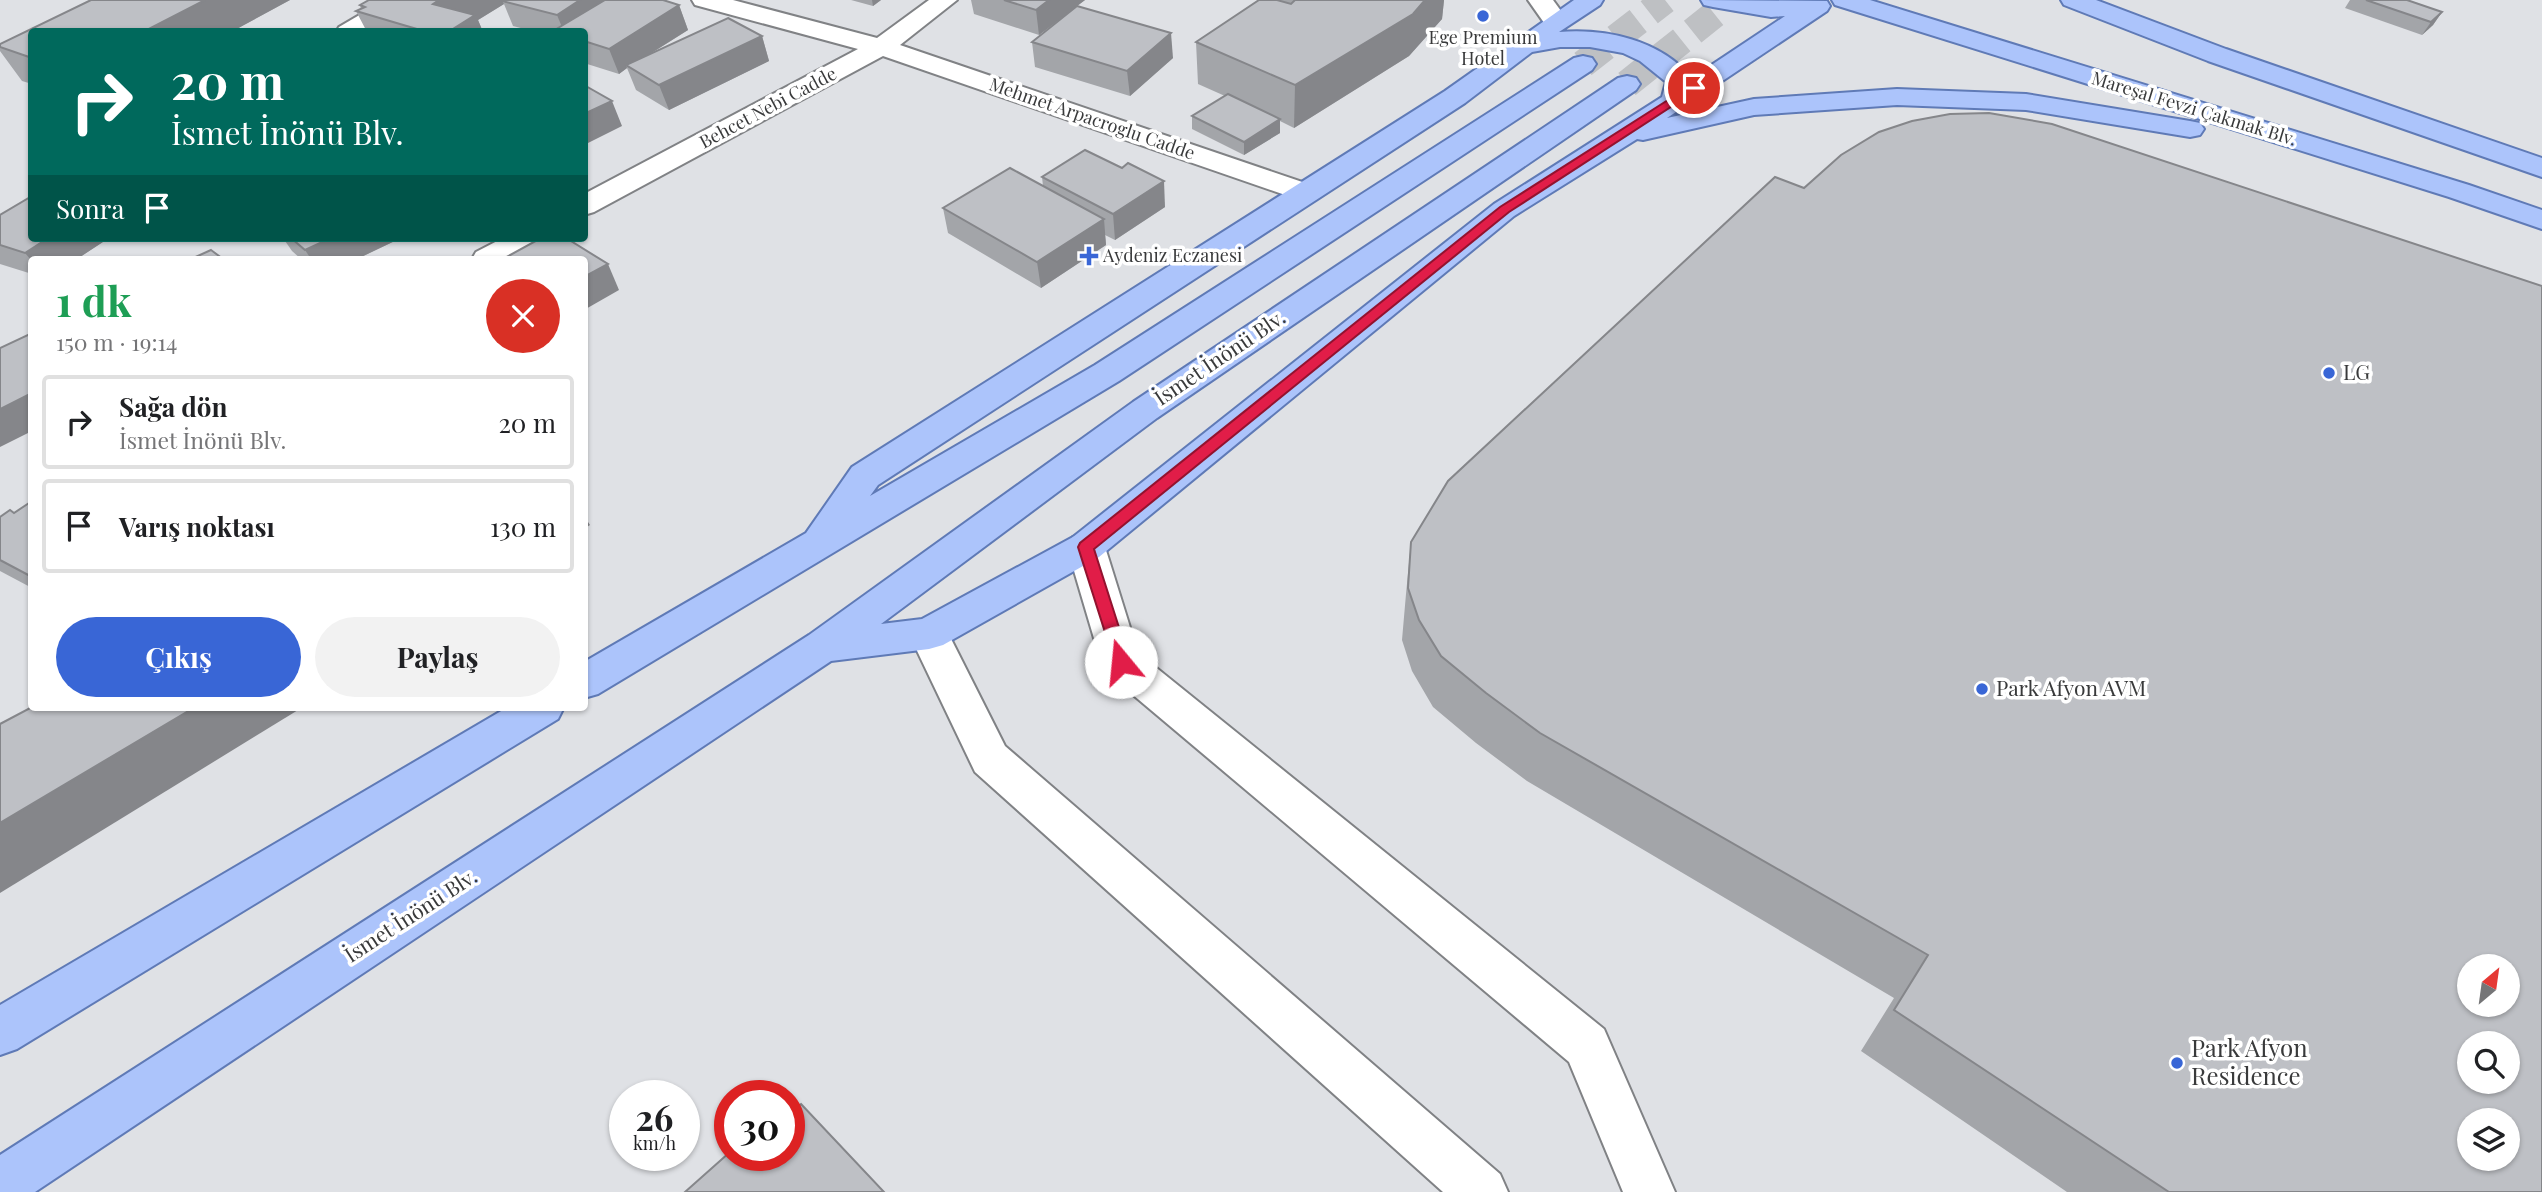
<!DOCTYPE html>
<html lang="tr">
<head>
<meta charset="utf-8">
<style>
  body { margin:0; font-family:"Playfair Display",serif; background:#f2f2f2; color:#202124; height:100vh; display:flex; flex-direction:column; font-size:26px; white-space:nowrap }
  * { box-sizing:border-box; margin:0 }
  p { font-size:23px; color:#757577 }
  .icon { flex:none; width:38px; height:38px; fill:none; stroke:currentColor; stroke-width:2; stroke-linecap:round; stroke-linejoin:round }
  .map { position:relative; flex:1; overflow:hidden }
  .side { position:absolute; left:28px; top:256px; width:560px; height:455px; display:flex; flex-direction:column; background:#fff; border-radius:7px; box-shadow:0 2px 5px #0004 }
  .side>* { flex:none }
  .banner { position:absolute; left:28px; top:28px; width:560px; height:214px; border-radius:7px; box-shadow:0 2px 5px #0004; background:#00695c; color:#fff; overflow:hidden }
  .needle { width:46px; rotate:29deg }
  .controls { position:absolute; left:2457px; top:954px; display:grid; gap:14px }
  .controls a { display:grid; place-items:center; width:63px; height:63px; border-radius:50%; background:#fff; box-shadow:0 2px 5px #0004; font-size:35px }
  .speed { position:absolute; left:609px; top:1080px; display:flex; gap:14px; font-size:35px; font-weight:700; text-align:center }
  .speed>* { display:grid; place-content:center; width:91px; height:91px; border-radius:50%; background:#fff; box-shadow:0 2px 5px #0004; line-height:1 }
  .speed small { font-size:18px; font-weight:400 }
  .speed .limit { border:10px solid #d22; background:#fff; color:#111 }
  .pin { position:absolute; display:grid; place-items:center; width:60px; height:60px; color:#fff; margin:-30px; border:4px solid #fff; border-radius:50%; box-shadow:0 2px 7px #0007 }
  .me { position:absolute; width:77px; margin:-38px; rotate:343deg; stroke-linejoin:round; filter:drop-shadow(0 0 5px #0008) }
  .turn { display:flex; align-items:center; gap:24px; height:147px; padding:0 28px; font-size:32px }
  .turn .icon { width:91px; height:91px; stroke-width:2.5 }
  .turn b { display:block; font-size:49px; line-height:60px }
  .then { display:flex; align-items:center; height:66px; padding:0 28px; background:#0003; gap:14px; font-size:26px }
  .round { display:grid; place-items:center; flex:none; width:74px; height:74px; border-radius:37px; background:#f2f2f2 }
  .overview { display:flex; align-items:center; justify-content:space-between; height:119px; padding:0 28px }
  h1 { font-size:42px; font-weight:700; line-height:52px; color:#1e9e55 }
  .cta { display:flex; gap:14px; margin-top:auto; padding:14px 28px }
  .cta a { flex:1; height:80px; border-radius:42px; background:#3966d6; color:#fff; font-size:28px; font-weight:700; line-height:80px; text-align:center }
  .cta a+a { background:#f2f2f2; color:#202124 }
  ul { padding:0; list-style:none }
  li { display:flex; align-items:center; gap:21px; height:94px; margin:0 14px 10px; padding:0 14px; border:4px solid #e0e0e0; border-radius:7px }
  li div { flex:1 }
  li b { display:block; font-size:26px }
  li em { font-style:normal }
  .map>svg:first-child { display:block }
</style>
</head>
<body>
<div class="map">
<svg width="2542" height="1192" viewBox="0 0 2542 1192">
  <rect width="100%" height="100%" fill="#dfe1e5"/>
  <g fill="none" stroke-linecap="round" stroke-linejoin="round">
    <g stroke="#bec0c3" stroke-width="28" stroke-dasharray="28 14" stroke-linecap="butt">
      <path d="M1583,64L1665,0"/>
      <path d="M1627,84L1716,13L1727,0"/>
    </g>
    <g stroke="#808285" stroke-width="4">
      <g id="minor">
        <path d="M385,0H415L412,5L367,32H336L339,27Z"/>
        <path d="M692,0H733L877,38L929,0H957L900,45L1314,186L1319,192L1314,198L1304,201L1294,198L883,56L594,212L584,215V194L858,49L695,5Z"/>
        <path d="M1528,0H1553L1569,22L1565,27L1556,30L1547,27Z"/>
        <path d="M503,238H541C525,261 496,259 472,259L476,252Z"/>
        <path d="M1086,533L1099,537L1105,547L1138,653L1604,1029L1675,1192H1623L1569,1062L1107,673L1101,662L1067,547L1073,537Z"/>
        <path d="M929,619L943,623L1005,746L1500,1174L1508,1192H1443L975,772L909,634L915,623Z"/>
      </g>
    </g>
    <g stroke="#5f7ab6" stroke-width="4">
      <g id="major">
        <path d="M1574,0H1603L1600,5L1559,32C1606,28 1660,40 1692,78L1785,16L1771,17L1713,7L1704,5L1701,0L1827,1L1830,6L1827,11L1667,118L1754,99L1897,89L2026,94L2190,121L2200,123L2204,129L2200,135L2190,137L2026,110L1897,105L1754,115L1643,140L1637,139L1514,216L1099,557L943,645L929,649L831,661L35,1192H0V1155L809,635L1133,402L1618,78L1627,76L1636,78L1640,84L1636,90L1157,418L881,624L922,619L1073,537L1494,204L1662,97L1666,82L1640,61L1623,53L1590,47H1560L1532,52L1465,103L878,485L870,496L1095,365L1574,58L1583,56L1592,58L1596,64L1592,70L1119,381L598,694L584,698V662L806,533L852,467L1445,91Z"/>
        <path d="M1832,0H1870L2469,185L2542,210V229L2449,197L1835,5Z"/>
        <path d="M2061,0H2096L2226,49L2542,158V177L2208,61L2064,5Z"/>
        <path d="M508,707H564L558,719L17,1049L0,1055V1005Z"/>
      </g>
    </g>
    <use href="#minor" fill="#fff" fill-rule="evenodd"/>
    <use href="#major" fill="#acc4fb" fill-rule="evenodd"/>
  </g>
  <g fill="#a3a5a9">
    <path d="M91,0H290L231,32H32V84L22,81L0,51V44Z"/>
    <path d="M369,0H663L679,5L688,30L647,56L762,36L769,61L669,110L636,90L627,68L619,74L584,63V32H536L513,26L504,4L478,20L483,32H367L356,11L361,9L360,5Z"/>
    <path d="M851,0H881L873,6Z"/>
    <path d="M971,0H1085L1077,6L1173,58L1130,96L1035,67L1032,42L1070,12L1039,35L974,14Z"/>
    <path d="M1259,0H1444L1442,19L1409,56L1294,128L1280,121V133L1244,155L1192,129V116L1225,96L1198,84L1196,42Z"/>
    <path d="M2350,0H2407L2442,12L2433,25L2422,35L2345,8Z"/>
    <path d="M1042,177L1165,207L1115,240L1105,235L1106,245L1041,288L948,233L943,208L1043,186Z"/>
    <path d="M0,215L32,238H109L77,259H32V274L0,264Z"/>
    <path d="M283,238H401L357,259H301L292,251Z"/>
    <path d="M32,501V588L0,571V517L14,513Z"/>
    <path d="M1411,542L2542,1192H2067L1861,1051L1894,998L1527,781L1476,743L1433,707L1412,671L1402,640L1406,594Z"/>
  </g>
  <g fill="#85868a">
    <path d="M205,0H290L231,32H143Z"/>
    <path d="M439,0H511L502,1L504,4L478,20L483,32H446L433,4Z"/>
    <path d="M580,0H615L564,32L557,15Z"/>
    <path d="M872,0H881L873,6Z"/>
    <path d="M1049,0H1085L1039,35L1036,10Z"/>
    <path d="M1425,0H1444L1442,19L1409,56L1294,128L1295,85Z"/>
    <path d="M679,5L688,30L629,67L626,65L627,68L619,74L609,49Z"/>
    <path d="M2442,12L2433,25L2422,35L2431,22Z"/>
    <path d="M1171,33L1173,58L1130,96L1127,71Z"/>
    <path d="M762,36L769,61L669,110L659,85Z"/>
    <path d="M612,101L622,126L584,145V114Z"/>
    <path d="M1280,119V133L1244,155V142Z"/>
    <path d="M1164,181L1165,207L1115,240L1113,214Z"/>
    <path d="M1104,219L1106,245L1041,288L1037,262Z"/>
    <path d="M48,238H109L77,259H32V261L25,253Z"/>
    <path d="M331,238H401L357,259H311L305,250Z"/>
    <path d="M608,264L619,290L584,310V277Z"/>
    <path d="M32,393V431L0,447V409Z"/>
    <path d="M584,516L590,525L584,529Z"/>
    <path d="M195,707H303L0,893V823Z"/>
  </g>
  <g fill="#bec0c5" stroke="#85868a" stroke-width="2" fill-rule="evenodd">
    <path d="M91,0H205L143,32H32V58L0,47V44Z"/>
    <path d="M369,0H439L433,4L475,15L448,32H427L356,11L365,7L360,5Z"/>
    <path d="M504,0H580L557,15L502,1Z"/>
    <path d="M605,0H663L679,5L609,49L584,41V32L553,31Z"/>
    <path d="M1004,0H1049L1036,10Z"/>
    <path d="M1259,0H1277L1291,4L1295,0H1425L1413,14L1295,85L1196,42Z"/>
    <path d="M2366,0H2407L2442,12L2431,22Z"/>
    <path d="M1077,6L1171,33L1127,71L1032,42Z"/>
    <path d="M728,18L762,36L659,85L626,65Z"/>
    <path d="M584,85L612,101L584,114Z"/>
    <path d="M1228,94L1280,119L1244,142L1192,116Z"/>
    <path d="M1989,113L2052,124L2542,286V1192H2169L1894,1010L1928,955L1540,733L1486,693L1441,656L1419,620L1408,588L1411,542L1448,481L1775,177L1804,188L1841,155L1879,132L1912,121L1950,114ZM2469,966H2508V1004H2469ZM2469,1043H2508V1082H2469ZM2469,1120H2508V1158H2469Z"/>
    <path d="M1085,150L1122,168L1128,163L1164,181L1113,214L1042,177Z"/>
    <path d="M1010,168L1104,219L1037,262L943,208Z"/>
    <path d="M32,196V238H48L25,253L0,245V215Z"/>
    <path d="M291,238H331L305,250Z"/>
    <path d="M541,238H566L608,264L584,277V259H503Z"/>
    <path d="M211,250L223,259H191Z"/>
    <path d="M32,333V393L0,409V348Z"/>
    <path d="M32,501V577L0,560V517L10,510L14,513Z"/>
    <path d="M32,707H195L0,823V724Z"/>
    <path d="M801,1104L884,1192H685L730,1152V1155H789V1114Z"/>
  </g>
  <path fill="#e11d48" stroke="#92132f" stroke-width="2" d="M1690,86L1700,88L1509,212L1094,549L1130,662L1127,667H1116L1078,547L1080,543L1500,207Z"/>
  <g fill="#3966d6" stroke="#fff" stroke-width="2.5">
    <circle cx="1483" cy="16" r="7"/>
    <path d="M1085.5 245.5h7v7h7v7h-7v7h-7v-7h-7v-7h7z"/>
    <circle cx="2329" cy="373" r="7"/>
    <circle cx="1982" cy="689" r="7"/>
    <circle cx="2177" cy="1063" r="7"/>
  </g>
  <g text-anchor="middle" stroke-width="7" stroke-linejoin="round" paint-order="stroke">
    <g font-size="18" fill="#393a3b" stroke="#fff">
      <text x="1483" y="44">Ege Premium<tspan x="1483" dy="21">Hotel</tspan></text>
      <text x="1103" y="262" text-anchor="start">Aydeniz Eczanesi</text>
    </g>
    <g font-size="18" fill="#393a3b" stroke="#fff">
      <text transform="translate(768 108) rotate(-28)" y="6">Behcet Nebi Cadde</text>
      <text transform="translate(2194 109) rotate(17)" y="6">Mareşal Fevzi Çakmak Blv.</text>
      <text transform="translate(1092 119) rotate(19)" y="6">Mehmet Arpacroglu Cadde</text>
    </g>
    <g font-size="21" fill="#393a3b" stroke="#fff">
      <text transform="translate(1220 358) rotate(-34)" y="7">İsmet İnönü Blv.</text>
      <text transform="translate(411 916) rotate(-33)" y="7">İsmet İnönü Blv.</text>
    </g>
    <g font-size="21" fill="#393a3b" stroke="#fff" text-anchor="start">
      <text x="2343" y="380">LG</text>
      <text x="1996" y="696">Park Afyon AVM</text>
    </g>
    <g font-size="24" fill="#393a3b" stroke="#fff" text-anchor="start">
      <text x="2191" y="1057">Park Afyon<tspan x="2191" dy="28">Residence</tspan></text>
    </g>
  </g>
</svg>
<div class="controls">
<a><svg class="needle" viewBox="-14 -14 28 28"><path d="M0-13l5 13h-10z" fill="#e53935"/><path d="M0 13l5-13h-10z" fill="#757577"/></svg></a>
<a><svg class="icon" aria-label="search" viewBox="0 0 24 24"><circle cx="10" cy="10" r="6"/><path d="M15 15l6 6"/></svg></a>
<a><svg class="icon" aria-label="layers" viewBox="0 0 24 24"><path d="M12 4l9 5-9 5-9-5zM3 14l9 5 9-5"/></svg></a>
</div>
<div class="speed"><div>26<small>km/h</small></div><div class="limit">30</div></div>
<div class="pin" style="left:1694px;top:88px;background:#d93025"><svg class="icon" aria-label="arrive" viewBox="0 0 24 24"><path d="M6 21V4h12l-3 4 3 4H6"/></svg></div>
<svg class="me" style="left:1121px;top:662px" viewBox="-20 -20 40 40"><circle r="19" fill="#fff"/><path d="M0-13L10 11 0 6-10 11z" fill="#e11d48"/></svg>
<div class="banner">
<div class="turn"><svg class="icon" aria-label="right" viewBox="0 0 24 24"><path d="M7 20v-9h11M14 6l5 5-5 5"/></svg><div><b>20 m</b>İsmet İnönü Blv.</div></div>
<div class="then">Sonra<svg class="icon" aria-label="arrive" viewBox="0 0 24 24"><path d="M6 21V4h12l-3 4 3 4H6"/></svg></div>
</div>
<section class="side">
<div class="overview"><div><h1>1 dk</h1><p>150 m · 19:14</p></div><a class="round" style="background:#d93025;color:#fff"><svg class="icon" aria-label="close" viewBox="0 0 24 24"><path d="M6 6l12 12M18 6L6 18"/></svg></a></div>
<ul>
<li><svg class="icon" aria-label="right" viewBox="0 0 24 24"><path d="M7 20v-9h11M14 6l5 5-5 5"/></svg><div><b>Sağa dön</b><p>İsmet İnönü Blv.</p></div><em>20 m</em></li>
<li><svg class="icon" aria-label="arrive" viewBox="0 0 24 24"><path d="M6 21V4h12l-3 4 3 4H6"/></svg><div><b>Varış noktası</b></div><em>130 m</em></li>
</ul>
<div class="cta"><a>Çıkış</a><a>Paylaş</a></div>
</section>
</div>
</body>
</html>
